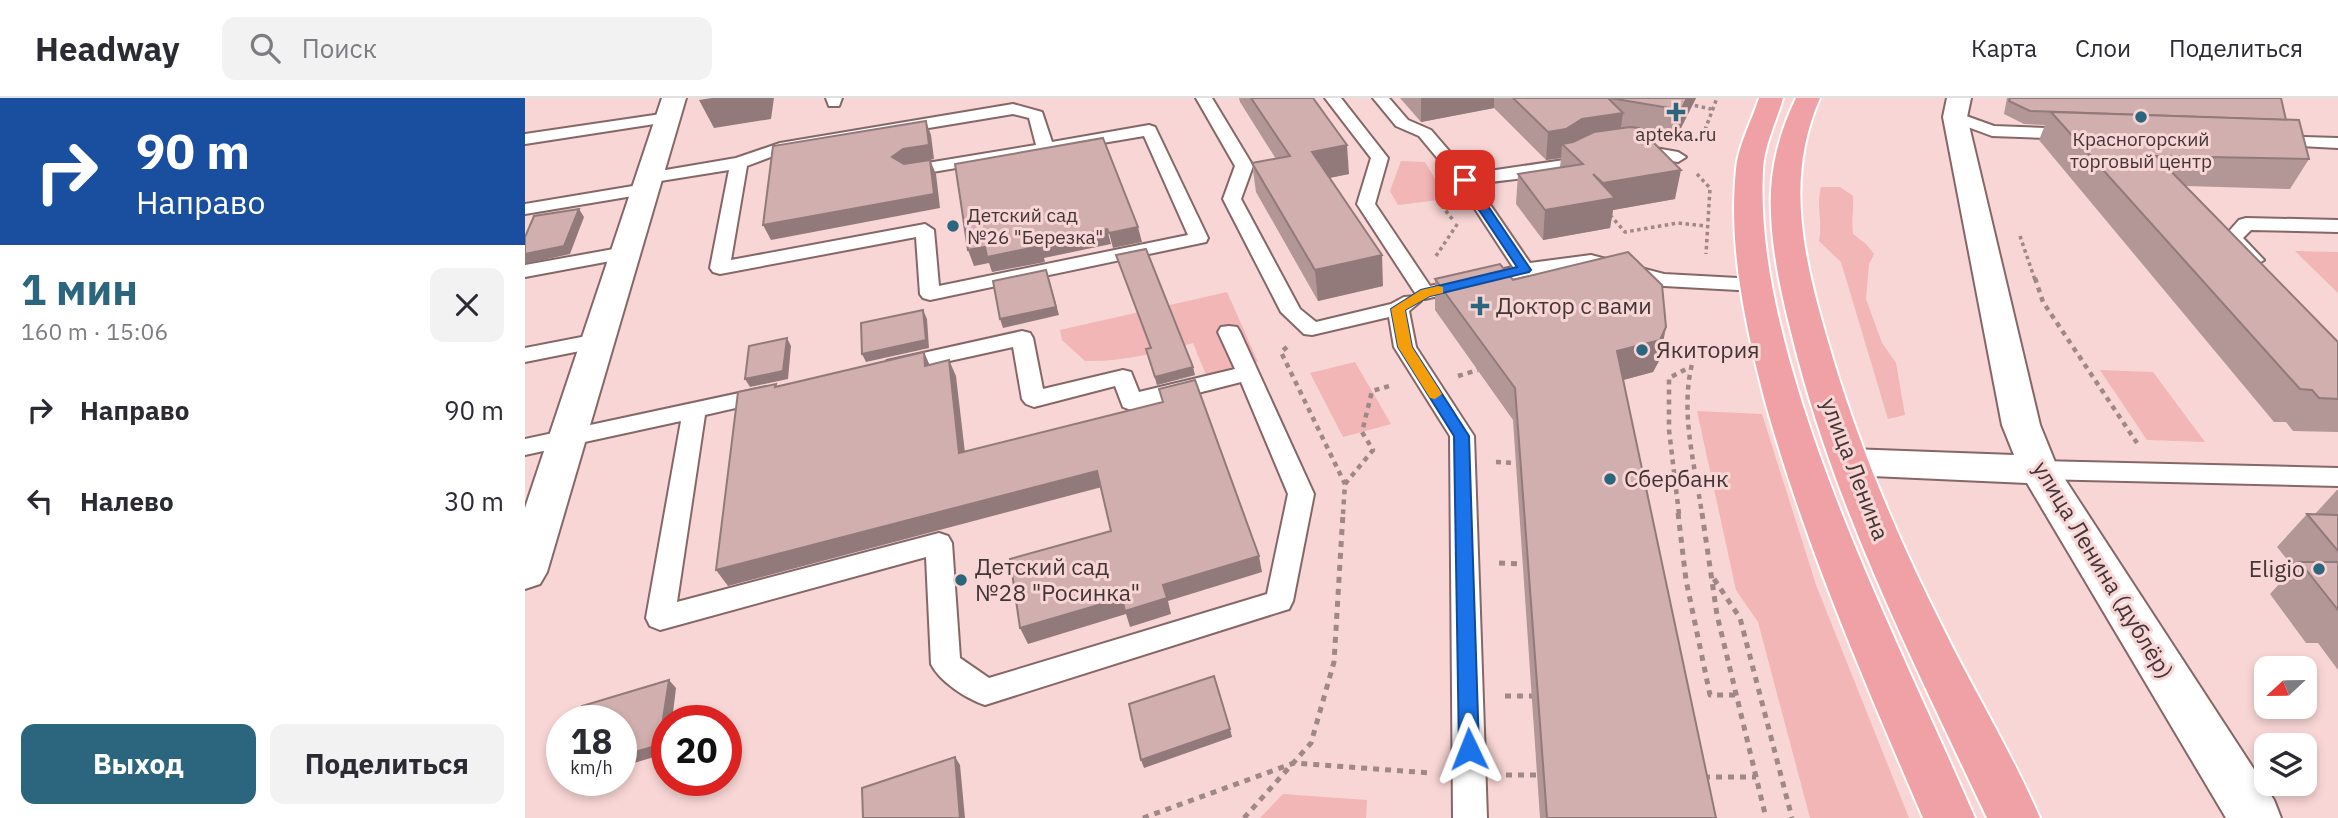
<!DOCTYPE html>
<html lang="ru">
<head>
<meta charset="utf-8">
<style>
  body { margin:0; font-family:"IBM Plex Sans",sans-serif; background:#f2f2f3; color:#2b2b33; height:100vh; display:flex; flex-direction:column; font-size:26px; white-space:nowrap }
  * { box-sizing:border-box; margin:0 }
  p { font-size:23px; color:#7c7c81 }
  .icon { flex:none; width:38px; height:38px; fill:none; stroke:currentColor; stroke-width:2; stroke-linecap:round; stroke-linejoin:round }
  .map { position:relative; flex:1; overflow:hidden }
  .panel { display:flex; flex-direction:column; background:#fff; width:525px }
  .panel>* { flex:none }
  .banner { background:#1a4fa0; color:#fff; overflow:hidden }
  .needle { width:46px; rotate:248deg }
  .tools { position:absolute; left:1729px; top:558px; display:grid; gap:14px }
  .tools a { display:grid; place-items:center; width:63px; height:63px; border-radius:14px; background:#fff; box-shadow:0 4px 10px #0003; font-size:35px }
  .speed { position:absolute; left:21px; top:607px; display:flex; gap:14px; font-size:35px; font-weight:700; text-align:center }
  .speed>* { display:grid; place-content:center; width:91px; height:91px; border-radius:50%; background:#fff; box-shadow:0 4px 10px #0003; line-height:1 }
  .speed small { font-size:18px; font-weight:400 }
  .speed .limit { border:10px solid #d22; background:#fff; color:#111 }
  .pin { position:absolute; display:grid; place-items:center; width:60px; height:60px; color:#fff; margin:-30px; border-radius:14px; box-shadow:0 4px 10px #0006 }
  .me { position:absolute; width:77px; margin:-38px; rotate:358deg; stroke-linejoin:round; filter:drop-shadow(0 0 5px #0008) }
  .turn { display:flex; align-items:center; gap:24px; height:147px; padding:0 21px; font-size:32px }
  .turn .icon { width:91px; height:91px; stroke-width:2.5 }
  .turn b { display:block; font-size:49px; line-height:60px }
  .round { display:grid; place-items:center; flex:none; width:74px; height:74px; border-radius:14px; background:#f2f2f3 }
  .summary { display:flex; align-items:center; justify-content:space-between; height:119px; padding:0 21px }
  h1 { font-size:42px; font-weight:800; line-height:52px; color:#2b657e }
  .cta { display:flex; gap:14px; margin-top:auto; padding:14px 21px }
  .cta a { flex:1; height:80px; border-radius:14px; background:#2b657e; color:#fff; font-size:28px; font-weight:800; line-height:80px; text-align:center }
  .cta a+a { background:#f2f2f3; color:#2b2b33 }
  ul { padding:0; list-style:none }
  li { display:flex; align-items:center; gap:21px; height:91px; padding:0 21px }
  li div { flex:1 }
  li b { display:block; font-size:26px }
  li em { font-style:normal }
  header { display:flex; align-items:center; gap:42px; box-sizing:border-box; height:98px; padding:0 35px; background:#fff; border-bottom:2px solid #e1e1e2 }
  header strong { font-size:33px }
  nav { display:flex; gap:38px; margin-inline-start:auto; font-size:24px }
  .search { width:490px; height:63px; background:#f2f2f3; display:flex; align-items:center; gap:18px; box-sizing:border-box; padding:0 24px; border-radius:14px; color:#7c7c81; font-size:26px }
  main { display:flex; flex:1; min-height:0 }
  .map>svg:first-child { display:block }
</style>
</head>
<body>
<header>
<strong>Headway</strong>
<div class="search"><svg class="icon" aria-label="search" viewBox="0 0 24 24"><circle cx="10" cy="10" r="6"/><path d="M15 15l6 6"/></svg>Поиск</div>
<nav><a>Карта</a><a>Слои</a><a>Поделиться</a></nav>
</header>
<main>
<section class="panel">
<div class="banner">
<div class="turn"><svg class="icon" aria-label="right" viewBox="0 0 24 24"><path d="M7 20v-9h11M14 6l5 5-5 5"/></svg><div><b>90 m</b>Направо</div></div>
</div>
<div class="summary"><div><h1>1 мин</h1><p>160 m · 15:06</p></div><a class="round"><svg class="icon" aria-label="close" viewBox="0 0 24 24"><path d="M6 6l12 12M18 6L6 18"/></svg></a></div>
<ul>
<li><svg class="icon" aria-label="right" viewBox="0 0 24 24"><path d="M7 20v-9h11M14 6l5 5-5 5"/></svg><div><b>Направо</b></div><em>90 m</em></li>
<li><svg class="icon" aria-label="left" viewBox="0 0 24 24"><path d="M17 20v-9H6M10 6l-5 5 5 5"/></svg><div><b>Налево</b></div><em>30 m</em></li>
</ul>
<div class="cta"><a>Выход</a><a>Поделиться</a></div>
</section>
<div class="map">
<svg width="1813" height="720" viewBox="0 0 1813 720">
  <rect width="100%" height="100%" fill="#f8d6d5"/>
  <g fill="#f1b6b5">
    <path d="M876,63L900,64L922,101L873,107L865,93Z"/>
    <path d="M1296,89H1315L1328,98C1329,112 1326,123 1328,136L1341,146L1349,156L1344,166L1341,201L1357,245L1371,265L1380,317L1363,321L1316,164L1294,143C1298,123 1291,109 1296,89Z"/>
    <path d="M1770,153L1813,154V195Z"/>
    <path d="M702,194L733,264L681,277L668,245C632,255 597,264 560,263L537,242L535,232Z"/>
    <path d="M830,264L866,326L818,339L785,275Z"/>
    <path d="M1575,272L1628,274L1680,344L1622,342Z"/>
    <path d="M1172,313L1237,316L1291,487L1384,720H1285L1233,524L1211,492Z"/>
    <path d="M758,696L842,702L841,720H735Z"/>
  </g>
  <g fill="none" stroke-linecap="round" stroke-linejoin="round">
    <g stroke="#856767" stroke-width="4">
      <g id="service">
        <path d="M301,0H317L314,8H304Z"/>
        <path d="M671,0H687L728,68L716,101L775,211L791,224L866,206L879,199L892,198L832,106L846,60L800,0H816L863,60L850,106L905,188L988,169L933,85L894,38L871,28L848,0H864L883,22L906,32L944,76L1039,62L1058,51H1070L1072,55C1052,79 982,81 951,86L1005,165L1066,157L1139,176L1231,181L1238,183L1241,187L1238,191L1231,193L1139,188L1066,169L1000,178L900,201L894,200L896,203L884,213L891,249L949,338L962,720H928L925,338L869,249L864,219L787,237L779,236L756,214L698,101L710,68Z"/>
        <path d="M488,6L517,14L527,44L624,27L630,29L683,140L681,144L405,202L398,200L395,196L391,139L195,176L188,174L185,170L204,72L123,85L114,80L123,75L211,60L255,45ZM488,16L504,20L511,47L384,68L375,73L384,78L619,38L663,137L414,188L409,132L400,126L206,162L222,68L259,54Z"/>
        <path d="M1430,14L1469,28L1549,31L1557,36L1549,41L1467,38L1424,22L1422,19L1424,16Z"/>
        <path d="M143,15L149,17L151,20L149,23L0,46V36Z"/>
        <path d="M1746,38L1813,40V50L1740,46L1738,43Z"/>
        <path d="M1107,46L1153,54L1161,59L1153,64L1101,55L1099,51L1101,47Z"/>
        <path d="M120,86L129,91L126,95L0,116V106Z"/>
        <path d="M1721,120L1813,122V134L1726,132L1718,140L1739,162L1729,168L1722,166L1698,140L1714,122Z"/>
        <path d="M100,149L110,155L107,159L0,179V167Z"/>
        <path d="M704,228L712,229L715,234L789,396L768,503L764,511L460,607C442,601 415,584 406,566L401,459L135,532L125,528L121,520L156,323L0,357V341L242,289L250,291L253,296L250,301L180,317L152,504L414,435L423,438L427,445L435,560L464,580L742,496L763,396L716,284L606,312L598,309L590,288L509,309L501,306L497,301L488,249L370,275L362,273L359,268L362,263L497,233L505,235L508,240L518,291L598,272L606,274L614,294L710,271L693,234L696,229Z"/>
        <path d="M72,236L80,238L83,243L80,248L0,264V250Z"/>
        <path d="M1514,363L1813,370V388L1514,381L1505,378L1502,372L1505,366Z"/>
      </g>
    </g>
    <g stroke="#856767" stroke-width="4">
      <g id="minor">
        <path d="M137,0H161L22,474L15,486L0,491V410Z"/>
        <path d="M1422,0H1446L1442,19L1515,327L1532,369L1749,702L1756,720H1701L1502,385L1325,377L1311,374L1306,364L1311,354L1325,351L1489,357L1477,327L1418,19Z"/>
      </g>
    </g>
    <g stroke="#fff" stroke-width="4">
      <g id="primary">
        <path d="M1234,0H1258C1252,22 1239,48 1238,71C1234,151 1254,230 1277,305C1323,449 1390,582 1450,720H1398C1340,585 1281,449 1241,307C1221,231 1203,150 1211,71C1213,48 1227,22 1234,0Z"/>
        <path d="M1271,0H1295C1260,79 1278,158 1301,237C1330,339 1371,437 1419,532C1450,595 1487,655 1515,720H1462C1388,563 1309,408 1267,238C1255,191 1244,141 1246,92C1248,59 1257,29 1271,0Z"/>
      </g>
    </g>
    <g stroke="#9f8887" stroke-width="3.5" stroke-dasharray="3.5 3.5" stroke-linecap="butt">
      <path d="M1163,6L1186,11"/>
      <path d="M1175,45L1192,0"/>
      <path d="M1172,76L1185,90L1181,156"/>
      <path d="M912,102L928,122"/>
      <path d="M1085,117L1100,134L1153,125L1181,128"/>
      <path d="M1495,138L1510,182"/>
      <path d="M911,158L933,125"/>
    </g>
    <g stroke="#9f8887" stroke-width="4.5" stroke-dasharray="5 5" stroke-linecap="butt">
      <path d="M1510,180L1518,204L1612,345"/>
      <path d="M1173,248C1151,301 1169,361 1177,416"/>
      <path d="M762,249L756,254L820,386L818,416"/>
      <path d="M933,278L953,272"/>
      <path d="M971,364L991,365"/>
      <path d="M820,386L848,352L837,334L847,293L868,287"/>
      <path d="M1154,416L1144,332V280L1163,270"/>
    </g>
    <g stroke="#9f8887" stroke-width="5" stroke-dasharray="6 6" stroke-linecap="butt">
      <path d="M1153,415L1161,482L1185,597H1211"/>
      <path d="M1177,415L1192,517L1241,720"/>
      <path d="M974,465L998,466"/>
      <path d="M1189,481L1215,520L1267,720"/>
      <path d="M980,598H1007"/>
      <path d="M981,677H1012"/>
      <path d="M1179,679H1231"/>
      <path d="M618,720L769,665L906,675"/>
      <path d="M719,720L786,645L809,564L818,415"/>
    </g>
    <use href="#service" fill="#fff" fill-rule="evenodd"/>
    <use href="#minor" fill="#fff" fill-rule="evenodd"/>
    <use href="#primary" fill="#efa1a5" fill-rule="evenodd"/>
  </g>
  <g fill="#b39696">
    <path d="M714,0H788L824,76L804,80L858,188L793,203L731,94L727,65L751,61L715,4Z"/>
    <path d="M875,0H1171L1151,40L1117,34L1150,101L1088,112L1085,130L1018,142L991,106L993,76L1035,69L1036,60L1021,62L969,10L896,24Z"/>
    <path d="M1482,0H1756L1761,22L1784,61L1765,91L1661,88L1813,244V334L1768,333L1761,324H1749L1514,42L1520,27L1499,26L1479,16Z"/>
    <path d="M591,157L670,277L632,287L621,251L625,250Z"/>
    <path d="M910,181L988,182L1135,261L1128,274L1098,282L1191,720H1015L988,322L910,212Z"/>
    <path d="M1812,392H1813V572L1793,545H1781L1745,496L1769,470L1752,449L1782,416H1790Z"/>
  </g>
  <g fill="#927a7a">
    <path d="M187,0H249L246,21L189,30L174,2Z"/>
    <path d="M896,0H969V10L896,24Z"/>
    <path d="M1162,0H1171L1151,40L1156,12Z"/>
    <path d="M1098,15L1094,43L1037,46L1036,60L1021,62L1023,34L1057,21Z"/>
    <path d="M401,23L406,37L409,61L405,62L411,76L415,110L246,142L238,127L367,59Z"/>
    <path d="M822,47L824,76L789,83L787,54Z"/>
    <path d="M1156,72L1150,101L1088,112L1085,130L1018,142L1020,112L1075,103L1078,85Z"/>
    <path d="M54,111L59,119L45,156L0,166V156Z"/>
    <path d="M613,129L617,144L588,150L584,135Z"/>
    <path d="M582,131L586,146L519,160L520,164L467,174L464,165L449,168L443,152L460,149L514,144Z"/>
    <path d="M857,157L858,188L793,203L790,172Z"/>
    <path d="M524,180L534,217L478,230L475,221Z"/>
    <path d="M398,212L402,221L404,250L341,264L337,256Z"/>
    <path d="M1141,229L1135,261L1128,274L1087,285L1092,253Z"/>
    <path d="M262,240L266,248L263,281L225,289L220,281Z"/>
    <path d="M399,254L406,270L400,268Z"/>
    <path d="M424,262L431,278L442,372L434,355Z"/>
    <path d="M668,269L670,277L632,287L630,279Z"/>
    <path d="M572,373L577,389L203,488L191,472Z"/>
    <path d="M734,458L737,474L643,503L646,516L605,529L601,516L503,546L495,530Z"/>
    <path d="M144,582L151,590L147,623H142V655L96,669V658Z"/>
    <path d="M705,631L707,639L619,670L616,662Z"/>
    <path d="M430,659L435,667L440,720H435Z"/>
  </g>
  <g fill="#d0afae" stroke="#927a7a" stroke-width="2">
    <path d="M726,0H788L822,47L787,54L857,157L790,172L727,65L765,58Z"/>
    <path d="M988,0H1083L1098,15L1057,21L1041,31L1023,34Z"/>
    <path d="M1085,0H1162L1156,12Z"/>
    <path d="M1485,0H1756L1761,22L1505,13L1484,3Z"/>
    <path d="M1526,14L1774,22L1784,61L1631,58L1813,244V301L1794,300L1787,292L1775,291Z"/>
    <path d="M401,23L404,47L378,51L367,59L379,66L405,62L409,96L238,127L248,48Z"/>
    <path d="M1105,29L1114,30L1156,72L1078,85L1068,76L1090,100L1020,112L993,76L1058,66L1037,46L1048,44L1069,34Z"/>
    <path d="M578,40L613,129L584,135L582,131L514,144L515,148L462,159L460,149L443,152L430,66Z"/>
    <path d="M54,111L39,148L0,156V139L9,118Z"/>
    <path d="M621,151L668,269L630,279L621,251L626,250L591,157Z"/>
    <path d="M1103,154L1137,187L1141,229L1135,242L1092,253L1191,720H1022L990,290L910,181L975,166L988,182Z"/>
    <path d="M521,172L531,209L475,221L468,183Z"/>
    <path d="M398,212L401,242L337,256L336,225Z"/>
    <path d="M262,240L258,273L220,281L224,248Z"/>
    <path d="M399,254L400,268L424,262L434,355L638,304L634,291L670,282L734,458L638,487L642,500L600,513L597,500L495,530L485,461L586,433L572,373L191,472L213,294L251,286L250,289Z"/>
    <path d="M1782,416L1813,417V453Z"/>
    <path d="M1775,464H1813V512Z"/>
    <path d="M689,578L705,631L616,662L604,606Z"/>
    <path d="M144,582L134,647L96,658V623H53L57,608Z"/>
    <path d="M430,659L435,720H338L337,690Z"/>
  </g>
  <path fill="#1a73e8" stroke="#114b97" stroke-width="2" d="M940,79L944,80L1006,172L1004,174L905,198L880,212L887,249L944,338L954,651L951,657L944,660L937,657L934,651L929,338L873,249L866,211L896,192L992,169L934,82Z"/>
  <path fill="#f59e0b" d="M913,188L918,189V195L905,198L880,212L887,249L917,296L910,301L905,300L873,249L866,211L896,192Z"/>
  <g fill="#2b657e" stroke="#f8d6d5" stroke-width="2.5">
    <path d="M1147.5 3.5h7v7h7v7h-7v7h-7v-7h-7v-7h7z"/>
    <circle cx="1616" cy="19" r="7"/>
    <circle cx="428" cy="128" r="7"/>
    <path d="M951.5 197.5h7v7h7v7h-7v7h-7v-7h-7v-7h7z"/>
    <circle cx="1117" cy="252" r="7"/>
    <circle cx="1085" cy="381" r="7"/>
    <circle cx="1794" cy="471" r="7"/>
    <circle cx="436" cy="482" r="7"/>
  </g>
  <g text-anchor="middle" stroke-width="6" stroke-linejoin="round" paint-order="stroke">
    <g font-size="19" fill="#423535" stroke="#f8d6d5">
      <text x="1151" y="43">apteka.ru</text>
      <text x="1616" y="48">Красногорский<tspan x="1616" dy="22">торговый центр</tspan></text>
      <text x="442" y="124" text-anchor="start">Детский сад<tspan x="442" dy="22">№26 "Березка"</tspan></text>
    </g>
    <g font-size="23" fill="#423535" stroke="#f8d6d5" text-anchor="start">
      <text x="971" y="216">Доктор с вами</text>
      <text x="1131" y="260">Якитория</text>
      <text x="1099" y="389">Сбербанк</text>
      <text x="450" y="477">Детский сад<tspan x="450" dy="26">№28 "Росинка"</tspan></text>
      <text x="1780" y="479" text-anchor="end">Eligio</text>
    </g>
    <g font-size="23" fill="#423535" stroke="#f8d6d5">
      <text transform="translate(1330 371) rotate(69)" y="8">улица Ленина</text>
      <text transform="translate(1578 472) rotate(59)" y="8">улица Ленина (дублёр)</text>
    </g>
  </g>
</svg>
<div class="tools">
<a><svg class="needle" viewBox="-14 -14 28 28"><path d="M0-13l5 13h-10z" fill="#e53935"/><path d="M0 13l5-13h-10z" fill="#7c7c81"/></svg></a>
<a><svg class="icon" aria-label="layers" viewBox="0 0 24 24"><path d="M12 4l9 5-9 5-9-5zM3 14l9 5 9-5"/></svg></a>
</div>
<div class="speed"><div>18<small>km/h</small></div><div class="limit">20</div></div>
<div class="pin" style="left:940px;top:82px;background:#d93025"><svg class="icon" aria-label="arrive" viewBox="0 0 24 24"><path d="M6 21V4h12l-3 4 3 4H6"/></svg></div>
<svg class="me" style="left:944px;top:651px" viewBox="-20 -20 40 40"><path d="M0-17L14 15 0 8-14 15z" fill="#1a73e8" stroke="#fff" stroke-width="4"/></svg>
</div>
</main>
</body>
</html>
